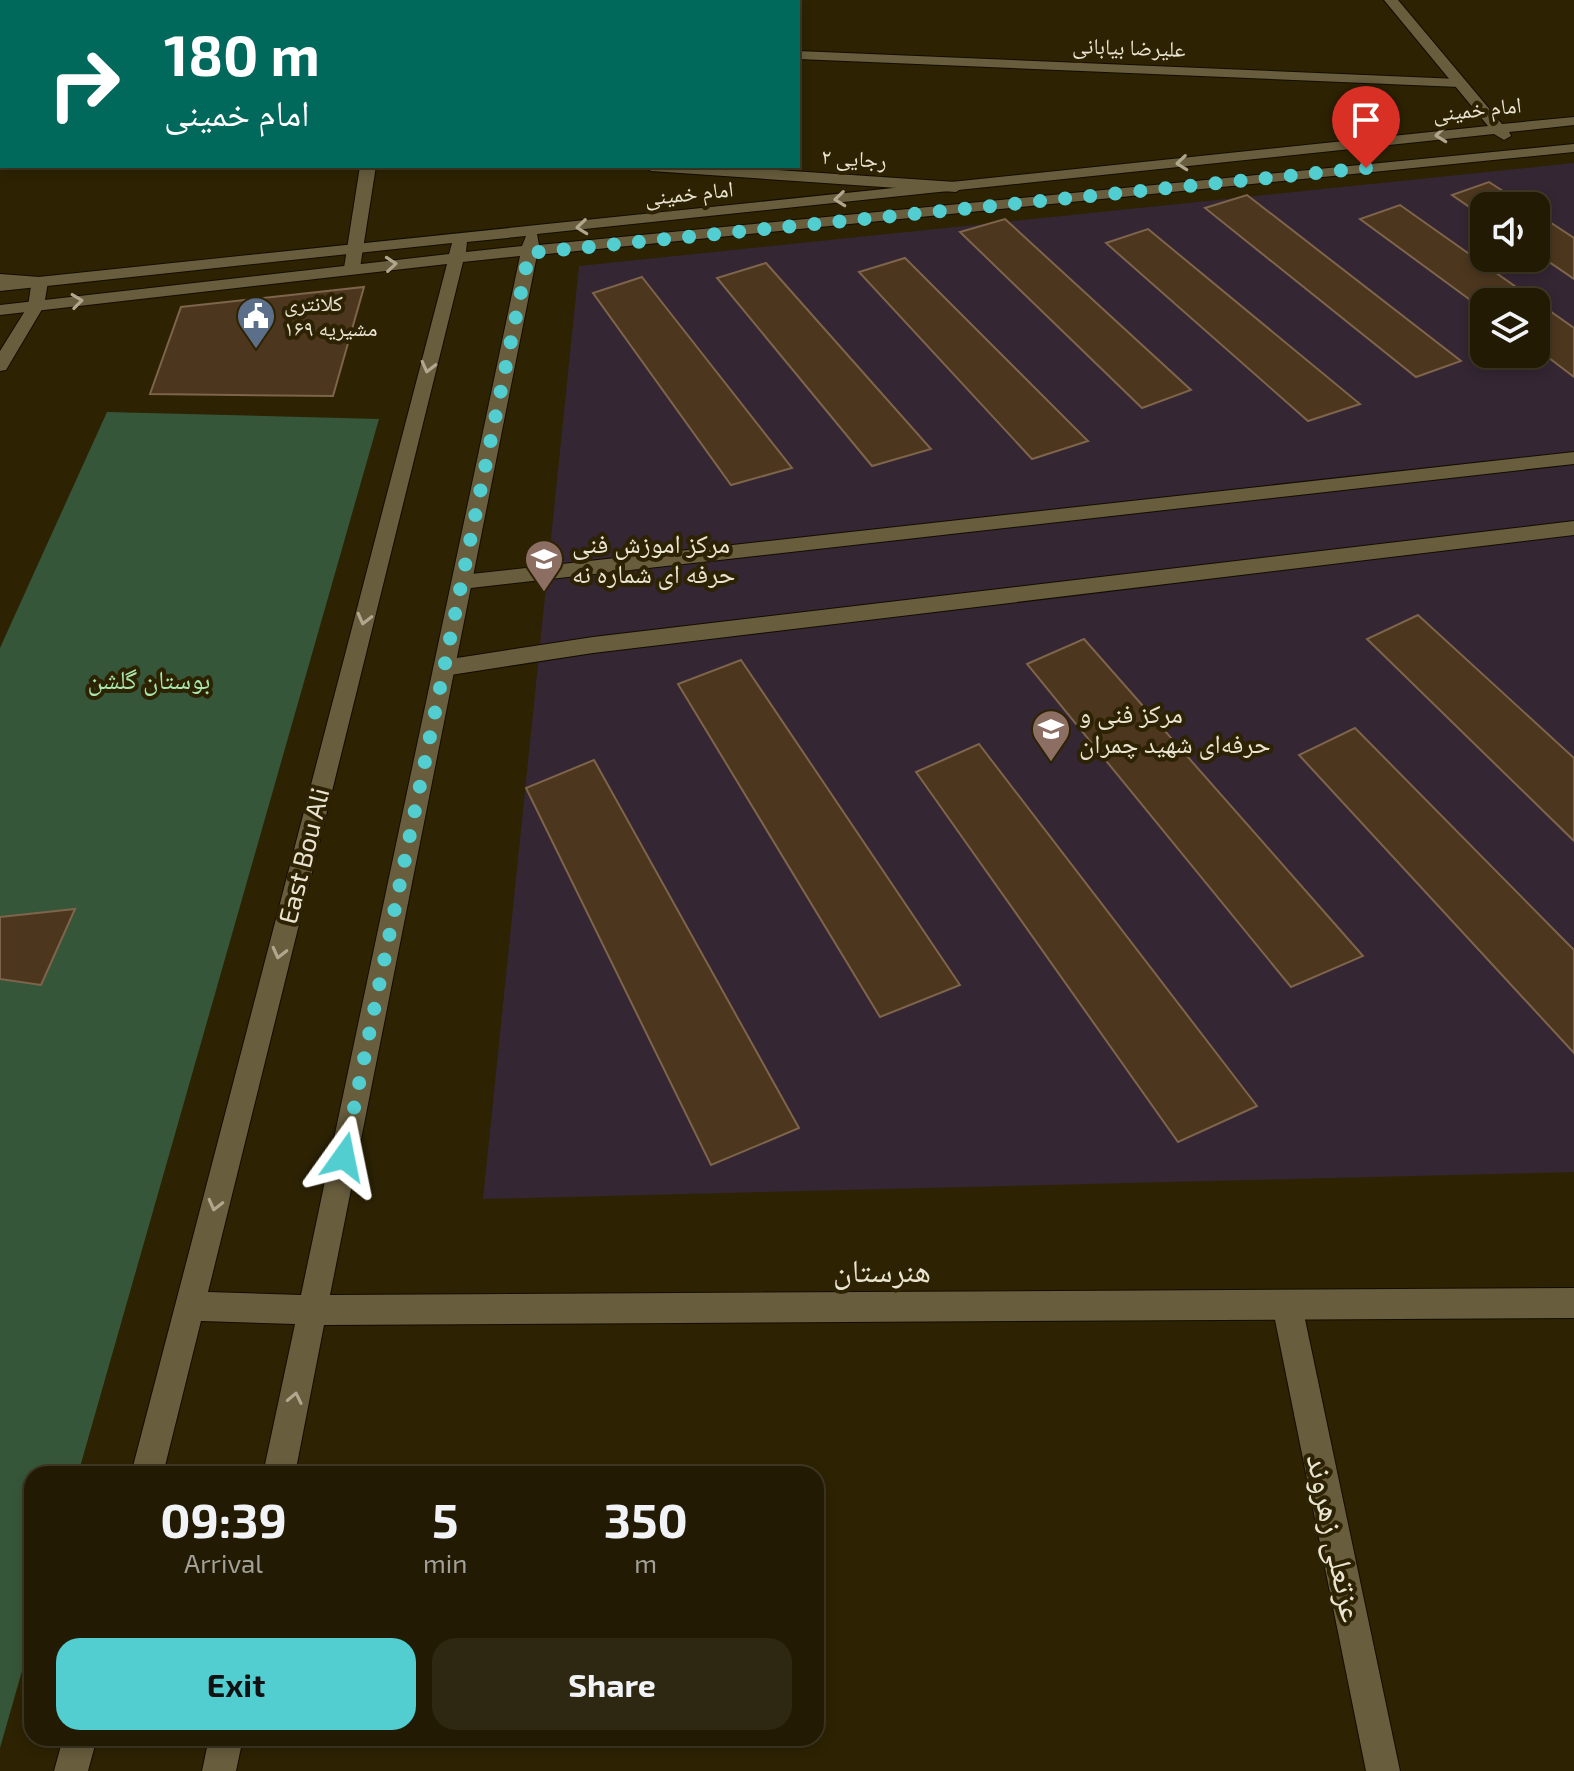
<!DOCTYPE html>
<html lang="en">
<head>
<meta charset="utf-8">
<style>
  body { margin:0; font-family:"Exo 2","Noto Naskh Arabic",sans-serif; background:#2e2711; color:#f1f3f6; height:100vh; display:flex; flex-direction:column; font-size:30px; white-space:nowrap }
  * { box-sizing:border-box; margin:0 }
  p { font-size:26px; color:#a2a199 }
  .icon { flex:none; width:44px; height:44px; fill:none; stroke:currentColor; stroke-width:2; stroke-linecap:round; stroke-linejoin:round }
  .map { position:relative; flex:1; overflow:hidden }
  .details { position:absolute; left:24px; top:1466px; width:800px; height:280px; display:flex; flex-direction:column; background:#221a02; border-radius:24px; box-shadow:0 4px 12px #0003,0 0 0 2px #3f3824 }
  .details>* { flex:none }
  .guide { position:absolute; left:0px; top:0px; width:800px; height:168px; box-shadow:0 4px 12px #0003,0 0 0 2px #3f3824; background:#00695c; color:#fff; overflow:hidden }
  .tools { position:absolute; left:1470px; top:192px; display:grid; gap:16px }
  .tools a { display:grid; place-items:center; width:80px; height:80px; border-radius:16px; background:#221a02; box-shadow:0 4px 12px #0003,0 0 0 2px #3f3824; font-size:40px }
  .pin { position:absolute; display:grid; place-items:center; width:68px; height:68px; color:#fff; margin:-82px -34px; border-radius:50% 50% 50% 0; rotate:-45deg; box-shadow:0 0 8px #0007 }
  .pin .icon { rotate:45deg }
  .me { position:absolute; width:88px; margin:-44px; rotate:12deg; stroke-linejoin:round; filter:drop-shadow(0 0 6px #0008) }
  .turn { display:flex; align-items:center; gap:28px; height:168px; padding:0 32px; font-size:36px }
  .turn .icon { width:104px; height:104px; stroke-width:2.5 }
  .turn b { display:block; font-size:56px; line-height:68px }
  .eta { display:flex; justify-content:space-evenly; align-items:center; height:136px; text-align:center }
  .eta b { font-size:48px; font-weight:700; line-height:56px }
  .action { display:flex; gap:16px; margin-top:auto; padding:16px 32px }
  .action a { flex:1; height:92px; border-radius:24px; background:#52cdd0; color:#111; font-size:32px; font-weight:700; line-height:92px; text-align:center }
  .action a+a { background:#2e2711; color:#f1f3f6 }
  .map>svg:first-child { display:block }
</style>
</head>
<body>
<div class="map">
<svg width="1574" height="1771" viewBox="0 0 1574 1771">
  <rect width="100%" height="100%" fill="#2d2303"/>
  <path fill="#342633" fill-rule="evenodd" d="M1574,163V1172L483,1199L579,266ZM1484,206H1536V258H1484ZM1484,302H1536V354H1484Z"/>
  <path fill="#365639" d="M107,412L379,419L78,1474H32V1636L0,1748V648Z"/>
  <g fill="#4c361e" stroke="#7d644b" stroke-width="2">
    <path d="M1489,182L1526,206H1484V217L1452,195Z"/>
    <path d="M1247,195L1461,361L1416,377L1205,208Z"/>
    <path d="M1400,205L1574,328V377L1536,348V302H1484V310L1360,219Z"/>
    <path d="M1536,213L1574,238V279L1536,253Z"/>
    <path d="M1005,219L1191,390L1142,408L960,232Z"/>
    <path d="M1148,229L1360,404L1308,421L1106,243Z"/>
    <path d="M905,258L1088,441L1032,459L859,272Z"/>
    <path d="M766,263L931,449L872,466L717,278Z"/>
    <path d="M642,277L792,468L731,485L593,293Z"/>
    <path d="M364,287L333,396L150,394L181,307Z"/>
    <path d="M1418,615L1574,758V841L1367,639Z"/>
    <path d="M1084,639L1363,956L1291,987L1027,664Z"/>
    <path d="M741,660L960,985L880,1017L678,684Z"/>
    <path d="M1355,728L1574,950V1053L1299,755Z"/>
    <path d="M979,744L1257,1106L1178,1142L916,772Z"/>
    <path d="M594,760L799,1128L711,1165L526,788Z"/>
    <path d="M75,909L41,985L0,979V917Z"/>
  </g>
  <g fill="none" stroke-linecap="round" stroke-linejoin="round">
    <g stroke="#140c00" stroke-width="2">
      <g id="service">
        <path d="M1574,452V464L462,589L455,587L452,582L455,577L462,575Z"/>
        <path d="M1574,521V535L593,653L444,676L436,674L433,668L436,662L444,660L593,637Z"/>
      </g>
    </g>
    <g stroke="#140c00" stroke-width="2">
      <g id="minor">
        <rect x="387" y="0" width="14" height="2"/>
        <rect x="0" y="8" width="2" height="8"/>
        <path d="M798,51L1459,79L1466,83L1459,87L798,59Z"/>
        <rect x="0" y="120" width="2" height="8"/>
        <path d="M360,166H376L360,268L352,273L344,268Z"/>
        <path d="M643,166H717L956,182L964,187L956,192L651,171Z"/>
        <path d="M0,274L40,277L48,282L44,306L6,370L0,371V351L28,306L31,286L0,284Z"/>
        <path d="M1287,1290L1297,1295L1302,1305L1400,1771H1366L1272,1305L1277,1295Z"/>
      </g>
    </g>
    <g stroke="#140c00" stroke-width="2">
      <g id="secondary">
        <path d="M1384,0H1398L1502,124L1574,117V125L1509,132L1511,136L1504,140L1494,134L537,234L539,245L1574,144V152L537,255L330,1295L1574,1288V1318L324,1325L295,1474H263L295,1324L201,1321L163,1474H131L447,264L0,315V305L449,254L452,243L0,291V281L1488,126ZM526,236L522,246L466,252L467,242ZM520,256L301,1295L208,1292L463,262Z"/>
        <path d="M63,1738H97L88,1771H54Z"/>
        <path d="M209,1738H243L236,1771H202Z"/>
      </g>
    </g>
    <use href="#service" fill="#685d3d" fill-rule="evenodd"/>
    <use href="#minor" fill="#685d3d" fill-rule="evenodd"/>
    <use href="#secondary" fill="#685d3d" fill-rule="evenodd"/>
  </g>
  <defs><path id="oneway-chevron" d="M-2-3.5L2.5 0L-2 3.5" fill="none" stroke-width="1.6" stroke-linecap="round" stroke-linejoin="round" transform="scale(2)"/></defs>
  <g stroke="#b0a78f">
    <use href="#oneway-chevron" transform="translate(1441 135) rotate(174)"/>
    <use href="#oneway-chevron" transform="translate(1182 163) rotate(174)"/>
    <use href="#oneway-chevron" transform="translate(840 199) rotate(174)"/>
    <use href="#oneway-chevron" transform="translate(582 227) rotate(174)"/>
    <use href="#oneway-chevron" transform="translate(391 264) rotate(-5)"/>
    <use href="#oneway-chevron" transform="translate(77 301) rotate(-7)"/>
    <use href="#oneway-chevron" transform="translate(428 367) rotate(104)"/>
    <use href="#oneway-chevron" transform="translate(364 619) rotate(104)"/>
    <use href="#oneway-chevron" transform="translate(279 953) rotate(104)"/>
    <use href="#oneway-chevron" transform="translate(215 1205) rotate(104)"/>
    <use href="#oneway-chevron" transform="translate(295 1398) rotate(-78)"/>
  </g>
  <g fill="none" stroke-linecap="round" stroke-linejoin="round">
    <path stroke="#52cdd0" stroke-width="14" stroke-dasharray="0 25.2" d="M344,1157L529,253L1366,168"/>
  </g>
  <defs>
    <g id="civic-pin" transform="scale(2)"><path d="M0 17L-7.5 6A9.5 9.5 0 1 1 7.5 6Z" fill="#5c6f8a" stroke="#2d2303"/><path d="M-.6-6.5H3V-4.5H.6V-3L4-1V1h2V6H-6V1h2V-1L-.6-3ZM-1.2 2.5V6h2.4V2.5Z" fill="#fff"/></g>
    <g id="school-pin" transform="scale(2)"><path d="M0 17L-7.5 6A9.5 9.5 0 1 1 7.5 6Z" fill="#8d6e63" stroke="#2d2303"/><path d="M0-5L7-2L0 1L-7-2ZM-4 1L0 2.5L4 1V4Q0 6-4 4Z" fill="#fff"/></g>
  </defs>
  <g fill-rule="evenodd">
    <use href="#civic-pin" x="256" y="316"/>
    <use href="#school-pin" x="544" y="559"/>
    <use href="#school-pin" x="1051" y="729"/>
  </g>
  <g text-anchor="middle" stroke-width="8" stroke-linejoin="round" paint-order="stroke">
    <g font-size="22" fill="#eae4d2" stroke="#2d2303">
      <text transform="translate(1129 47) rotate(2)" y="8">علیرضا بیابانی</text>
      <text transform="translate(1477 109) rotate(-6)" y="8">امام خمینی</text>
      <text transform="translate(854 158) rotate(4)" y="8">رجایی ۲</text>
      <text transform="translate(689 193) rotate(-6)" y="8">امام خمینی</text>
    </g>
    <g font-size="22" fill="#eae4d2" stroke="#2d2303" text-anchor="start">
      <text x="284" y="311">کلانتری<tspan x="284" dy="25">۱۶۹ مشیریه</tspan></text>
    </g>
    <g font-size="26" fill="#eae4d2" stroke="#2d2303" text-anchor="start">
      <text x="572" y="553">مرکز اموزش فنی<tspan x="572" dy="30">حرفه ای شماره نه</tspan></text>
      <text x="1079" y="723">مرکز فنی و<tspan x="1079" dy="30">حرفه‌ای شهید چمران</tspan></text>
    </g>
    <g font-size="26" fill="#a8e8ad" stroke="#2d2303">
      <text x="149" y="689">بوستان گلشن</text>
    </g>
    <g font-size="26" fill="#eae4d2" stroke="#2d2303">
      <text transform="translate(304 856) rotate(-76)" y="9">East Bou Ali</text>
    </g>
    <g font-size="32" fill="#eae4d2" stroke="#2d2303">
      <text x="882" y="1282">هنرستان</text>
      <text transform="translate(1335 1538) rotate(78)" y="11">عزتعلی زهروند</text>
    </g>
  </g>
</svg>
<div class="tools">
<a><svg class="icon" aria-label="sound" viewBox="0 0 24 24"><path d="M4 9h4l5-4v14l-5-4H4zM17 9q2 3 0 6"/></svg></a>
<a><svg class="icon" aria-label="layers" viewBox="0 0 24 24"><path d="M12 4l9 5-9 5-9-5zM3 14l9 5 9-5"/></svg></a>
</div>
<div class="pin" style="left:1366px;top:168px;background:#d93025"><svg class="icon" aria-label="arrive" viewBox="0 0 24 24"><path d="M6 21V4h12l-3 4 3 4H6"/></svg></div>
<svg class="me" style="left:344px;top:1157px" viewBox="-20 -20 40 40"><path d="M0-17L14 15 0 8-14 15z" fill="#52cdd0" stroke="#fff" stroke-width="4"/></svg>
<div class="guide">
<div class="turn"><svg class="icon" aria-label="right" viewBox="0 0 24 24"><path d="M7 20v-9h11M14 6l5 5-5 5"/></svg><div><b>180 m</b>امام خمینی</div></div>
</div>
<section class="details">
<div class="eta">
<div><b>09:39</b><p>Arrival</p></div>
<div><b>5</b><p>min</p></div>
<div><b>350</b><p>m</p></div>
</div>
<div class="action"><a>Exit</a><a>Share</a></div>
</section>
</div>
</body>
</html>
